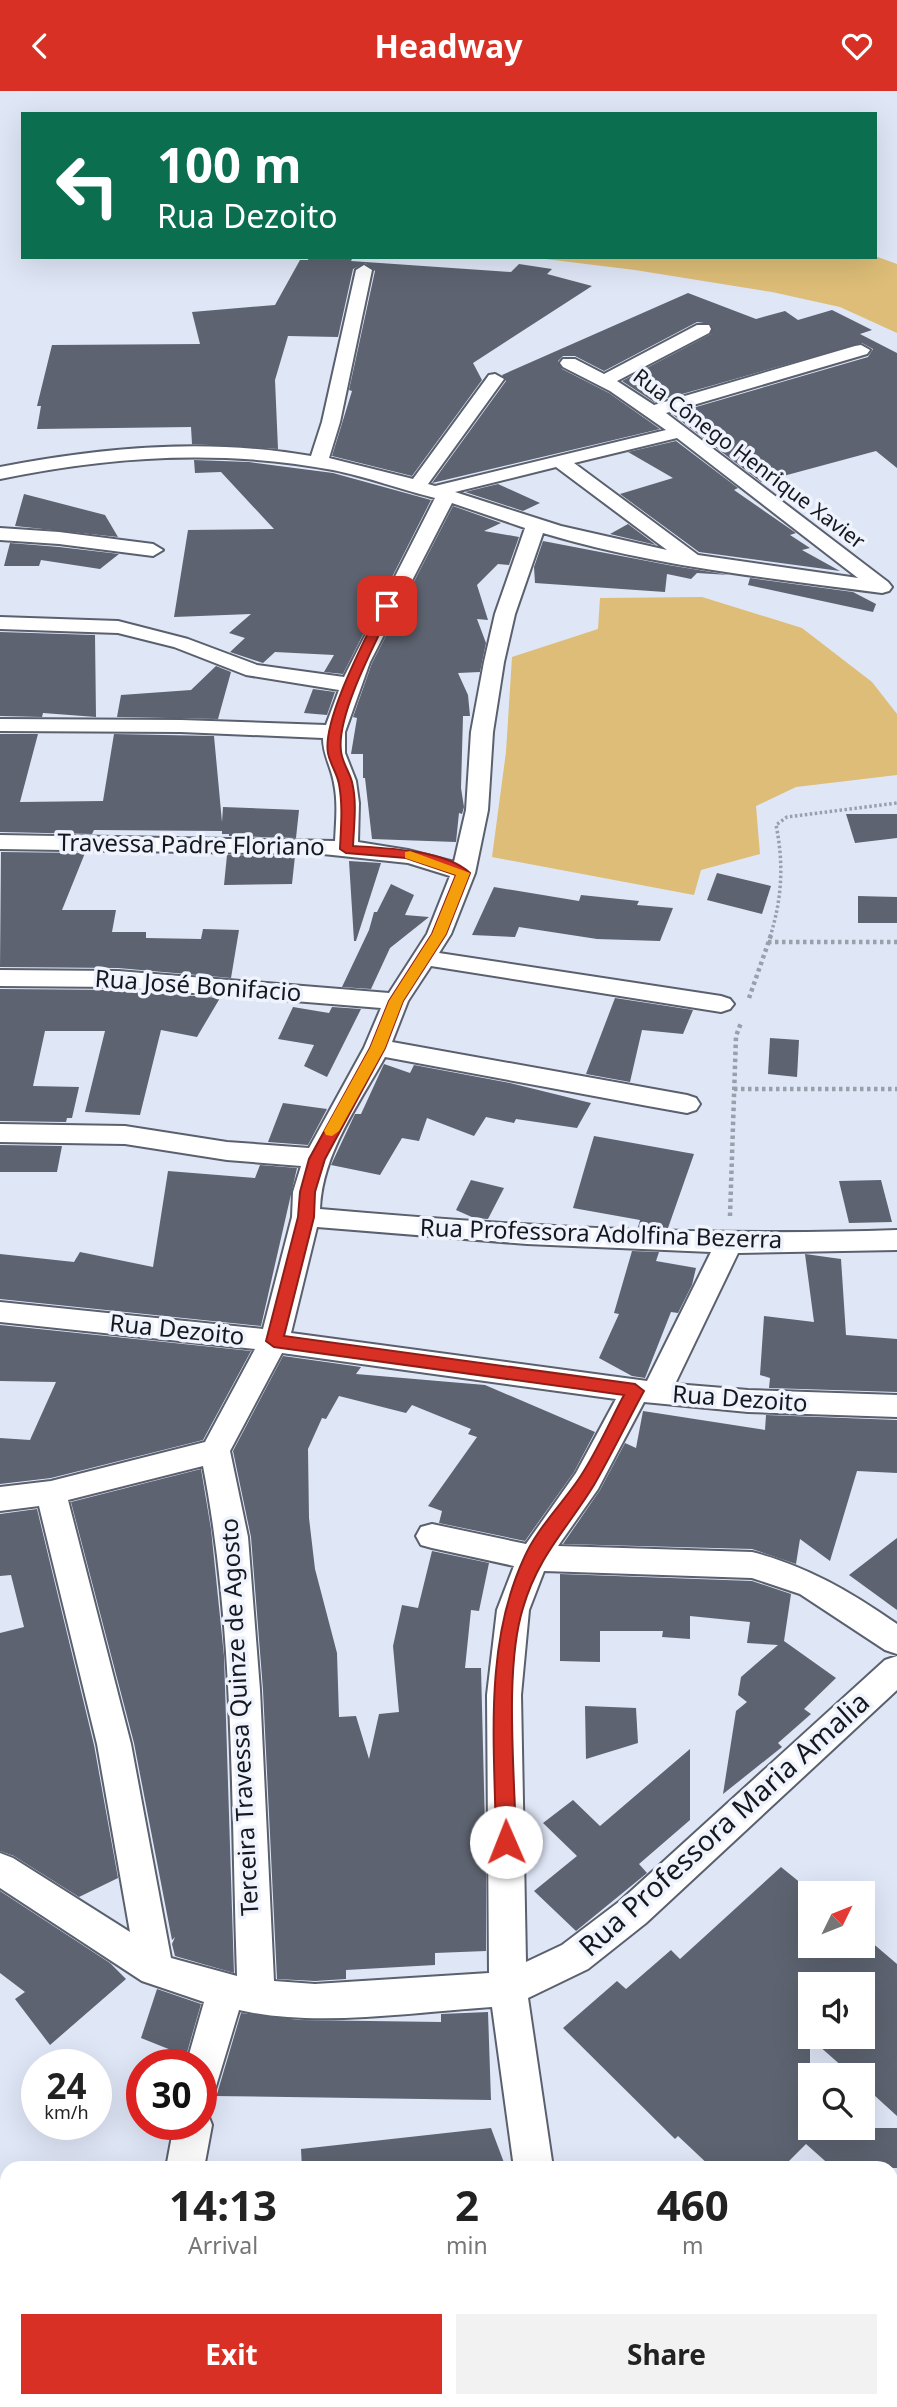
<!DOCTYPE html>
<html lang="en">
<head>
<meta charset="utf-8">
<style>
  body { margin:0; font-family:"Noto Sans",sans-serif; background:#f2f2f2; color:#222; height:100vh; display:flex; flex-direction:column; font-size:26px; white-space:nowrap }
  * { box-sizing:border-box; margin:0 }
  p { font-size:23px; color:#767676 }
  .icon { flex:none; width:38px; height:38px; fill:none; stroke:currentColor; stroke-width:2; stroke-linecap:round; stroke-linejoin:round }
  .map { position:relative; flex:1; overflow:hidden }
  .side { position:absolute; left:0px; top:2070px; width:898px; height:247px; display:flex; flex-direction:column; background:#fff; border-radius:21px 21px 0 0; box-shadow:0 7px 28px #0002 }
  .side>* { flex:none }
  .top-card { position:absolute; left:21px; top:21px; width:856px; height:147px; border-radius:0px; box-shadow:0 7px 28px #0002; background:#0b6e4f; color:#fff; overflow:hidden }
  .needle { width:46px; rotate:47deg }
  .tools { position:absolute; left:798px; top:1790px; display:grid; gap:14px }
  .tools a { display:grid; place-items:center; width:77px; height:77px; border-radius:0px; background:#fff; box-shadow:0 7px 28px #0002; font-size:35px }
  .speed { position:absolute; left:21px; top:1958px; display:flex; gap:14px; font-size:35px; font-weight:700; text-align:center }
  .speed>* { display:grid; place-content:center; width:91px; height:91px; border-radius:50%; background:#fff; box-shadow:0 7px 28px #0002; line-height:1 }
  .speed small { font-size:18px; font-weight:400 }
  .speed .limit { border:10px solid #d22; background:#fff; color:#111 }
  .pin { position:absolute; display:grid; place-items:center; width:60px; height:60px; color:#fff; margin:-30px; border-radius:14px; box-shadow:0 4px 10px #0006 }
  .me { position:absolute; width:77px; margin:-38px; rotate:359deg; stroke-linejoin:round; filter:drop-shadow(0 0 5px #0008) }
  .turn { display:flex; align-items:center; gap:24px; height:147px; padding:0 21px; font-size:32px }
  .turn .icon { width:91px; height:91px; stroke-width:2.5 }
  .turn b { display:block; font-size:49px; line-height:60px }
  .eta { display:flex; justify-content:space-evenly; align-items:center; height:119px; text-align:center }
  .eta b { font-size:42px; font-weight:700; line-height:49px }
  .button { display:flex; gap:14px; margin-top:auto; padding:14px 21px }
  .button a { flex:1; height:80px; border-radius:0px; background:#d93025; color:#fff; font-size:28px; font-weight:700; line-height:80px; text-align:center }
  .button a+a { background:#f2f2f2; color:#222 }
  header { display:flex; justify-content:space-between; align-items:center; height:91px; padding:0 21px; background:#d93025; color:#fff; font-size:32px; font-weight:700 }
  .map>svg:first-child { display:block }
</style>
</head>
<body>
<header><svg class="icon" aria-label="back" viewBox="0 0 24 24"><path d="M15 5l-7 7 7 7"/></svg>Headway<svg class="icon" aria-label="heart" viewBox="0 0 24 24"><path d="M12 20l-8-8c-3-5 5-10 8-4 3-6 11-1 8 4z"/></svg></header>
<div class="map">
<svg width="897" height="2316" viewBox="0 0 897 2316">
  <rect width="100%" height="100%" fill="#dfe6f6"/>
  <g fill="#ddbd77">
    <path d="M875,165L897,173V242L840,216L772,201L635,179L529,166Z"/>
    <path d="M702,506L802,537L872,591L897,623V684L796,696L756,715L760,763L701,779L694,804L492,766L506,661L512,566L598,538L600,507Z"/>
  </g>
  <g fill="#5d6370" fill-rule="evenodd">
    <path d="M309,166H353L351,170L511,181L519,173L552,178L547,183L592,195L473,272L482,289L412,385L332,365L352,300L349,299L375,180L365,172L353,178L338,246L288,245L275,289L278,358L192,353L191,336L37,338L41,315H37L52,254L200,253L192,221L275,214L300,169H308Z"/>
    <path d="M688,202L756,228L785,220L798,229L832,219L872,239L860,243L897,262V377L876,360L761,391L672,323L868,266L873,258L862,252L654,311L622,290L711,243V233L697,231L604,280L575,265H563L558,270L562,278L609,302L660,338L432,392L506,290L502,284Z"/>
    <path d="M676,350L738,397L734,399L796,442L790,444L810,457L802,459L840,480L699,461L620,403L673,387L628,361Z"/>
    <path d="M194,369L249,371L333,382L431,409L343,583L324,581L334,564L275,561L263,572L230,561L245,547L229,542L251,523L174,526L188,439L274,438L221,381L195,382Z"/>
    <path d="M498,393L540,412L523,420L465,401Z"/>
    <path d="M24,403L105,424L118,446L15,435Z"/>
    <path d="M453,415L501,432L484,440L519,446L509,474L498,473L477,494L488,529L477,528L486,552L480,581L458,582L468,604L470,625H463L461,697L464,716L462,723L459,722L456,751L372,748L365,687H363V663H351L357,627L353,626L372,572Z"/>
    <path d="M628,433L656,454L610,443Z"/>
    <path d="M543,450L668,474L729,484L697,482L691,488L667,483L665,501L535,492L534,476Z"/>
    <path d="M10,452L59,456L119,463L100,478L41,469L39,475H4Z"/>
    <path d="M750,487L853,501L876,513L873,521L748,494Z"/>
    <path d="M0,541L95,544L96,626L43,622L42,626L0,625Z"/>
    <path d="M216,575L231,581L218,628L117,626L121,604L191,599Z"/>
    <path d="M313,598L335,601L327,624L304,622Z"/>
    <path d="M0,643H38L20,711L103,710L114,643L214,645L222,731L223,716L299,719L296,747L229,745V743H222V740L94,739L92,743L0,741Z"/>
    <path d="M846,723H897V747L855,752Z"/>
    <path d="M1,761L85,762L62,819H116L112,841H146V847L201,848L203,838L239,839L231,887L118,877L0,876Z"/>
    <path d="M227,764L295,765L292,793L224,794Z"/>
    <path d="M349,770L381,772L356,850H354Z"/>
    <path d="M717,782L771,795L762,823L707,809Z"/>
    <path d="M391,793L414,804L405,824L429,826L390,857L371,898L342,896L369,839L374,821H377Z"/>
    <path d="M494,796L579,810L581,804L639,810L637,814L673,817L660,850L597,848L519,836L515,846L472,844Z"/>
    <path d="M858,805L897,806V832H858Z"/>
    <path d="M0,898L118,899L220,907L197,946L161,939L140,1024L85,1021L105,940H45L33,995L79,996L72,1027H67L66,1031L0,1030Z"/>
    <path d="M615,907L693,919L683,943L642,939L630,991L586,983Z"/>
    <path d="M293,916L329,922L332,916L361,918L327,986L304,975L314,954L278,948Z"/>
    <path d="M770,947L799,949L797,986L768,983Z"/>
    <path d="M384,973L410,982L414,974L510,992L591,1012L577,1037L516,1028L514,1032L486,1026L474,1045L427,1027L419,1050L402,1047L380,1084L331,1074L355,1023H361Z"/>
    <path d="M283,1012L327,1018L308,1054L268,1051Z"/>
    <path d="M594,1045L694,1063L668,1137L638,1136L640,1129L573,1117Z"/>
    <path d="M0,1054L62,1055L57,1081H0Z"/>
    <path d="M260,1074L297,1077L261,1235L0,1208V1163L74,1171L80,1161L153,1176L168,1080L255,1087Z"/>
    <path d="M471,1089L504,1097L488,1128L474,1127L456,1119Z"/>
    <path d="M881,1089L892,1131L849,1132L839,1090Z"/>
    <path d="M632,1160L659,1161L656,1170L696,1177L692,1194L678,1222L671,1221L645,1287L632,1285L599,1267L619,1223L614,1222Z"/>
    <path d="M805,1163L841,1168L846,1244L897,1248V1301L769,1297L770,1287L760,1284L764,1225L814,1231Z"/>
    <path d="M0,1234L251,1260L203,1349L51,1387L0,1393V1347L30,1349L56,1291L0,1290Z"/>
    <path d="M283,1265L361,1276L356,1283L485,1294L595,1341L574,1381L525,1450L439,1432L442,1420L428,1415L477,1346L468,1343L471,1338L412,1314L406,1322L339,1305L326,1328L322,1327L308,1358L309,1427L315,1478L337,1562L339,1626L356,1625L369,1668L379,1623L399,1621L393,1555L402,1514L418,1517L432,1460L489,1472L479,1520L471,1519L465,1577H481L485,1736L482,1777L486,1774V1860L435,1862V1874L346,1879V1888L315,1890L277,1888L263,1599L251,1446L233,1360Z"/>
    <path d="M643,1320L765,1339L766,1324L897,1329V1382L857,1380L830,1470L800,1448L796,1473L752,1458L563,1453L600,1399L625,1352L636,1357Z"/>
    <path d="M201,1378L211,1438L224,1565L234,1882L175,1865L172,1853L175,1846L172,1849L134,1652L71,1411Z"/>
    <path d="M37,1418L94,1654L118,1787L79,1806L14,1765L0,1760V1542L24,1536L11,1484L0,1485V1423Z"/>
    <path d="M897,1447V1519L849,1484Z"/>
    <path d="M560,1483L752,1490L791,1503L784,1550L836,1587L804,1618L811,1623L778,1652L782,1656L723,1703L736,1620L747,1611L738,1604L741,1586L778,1554L747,1552L750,1531L690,1525V1548L662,1546L663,1540H600V1571L560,1570Z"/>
    <path d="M585,1615L636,1617L638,1652L586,1668Z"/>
    <path d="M690,1658V1729L639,1773L647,1782L576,1840L534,1800L577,1765L543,1732L573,1709L600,1735Z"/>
    <path d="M781,1776L813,1802H810V1855H863V1844L897,1873V2025L863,1994V1984H852L810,1947V2037H897V2077H833L806,2053L782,2077H712L678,2045L675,2048L563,1937L617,1890L626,1898L671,1859L680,1868ZM810,1894H863V1946H810Z"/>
    <path d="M0,1800L110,1872L126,1888L50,1954L15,1908L25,1901L0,1882Z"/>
    <path d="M157,1898L201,1913L186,1965L141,1947Z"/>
    <path d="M488,1921L491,2009L213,2005L217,2003L241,1922L299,1929L441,1931V1923Z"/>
    <path d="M491,2037L506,2077H302L301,2058Z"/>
  </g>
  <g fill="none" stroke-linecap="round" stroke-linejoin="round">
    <g stroke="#5a606d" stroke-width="4">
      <g id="street">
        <path d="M364,174L372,179L340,331L329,367L413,388L489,284L495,283L504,288L428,393L435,395L666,339L610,300L563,276L560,272L563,268H575L604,283L697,234H709L711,238L709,242L617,290L654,314L855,255L861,254L870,259L867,263L666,322L888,491L892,496L889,500L882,502C768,487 653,475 543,442L515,523L504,571L493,641L488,719L475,782L451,843L439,862L721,905L730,908L734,913L730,918L721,921L431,875L408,910L392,951L687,1004L696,1007L700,1013L696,1019L687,1022L648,1015L385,966C359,1013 322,1063 320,1118C512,1135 704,1146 897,1139V1159L738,1162L675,1293L748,1299L897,1304V1326L748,1321L644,1311L598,1398L558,1455L752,1461C807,1475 851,1501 897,1533V1563L885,1559L800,1503L752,1487L544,1480L529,1519L521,1604L526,1871L562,1854L620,1810L885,1569L897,1565V1599L646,1832L588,1878L528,1907L553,2077H514L492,1916C413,1921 315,1937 239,1919L214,2002L201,2007V1974H186L204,1911L142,1890L0,1797V1762L13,1767L130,1841L97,1653L39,1415L0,1420V1396L51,1390L205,1351L255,1258L0,1231V1211L263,1238L292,1126L293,1101L301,1075L227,1069L125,1053L0,1051V1033L125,1035L227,1051L309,1057L364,957L381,917L118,896L0,895V879L118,880L389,902L427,843L450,785L408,772L323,763L0,758V744L335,750C336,730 338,711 334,692C331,675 323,664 323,647L181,641L0,640V628L181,629L326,634L339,599L246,584L174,556L118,542L0,538V526L118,530L188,548L257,574L344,586L435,407C402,399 368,386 333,379C221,358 111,365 0,388V376C104,356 207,347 311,365L322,331L356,179ZM677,347L858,487L698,464L574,372ZM556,376L667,459L561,435L455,401ZM452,412L525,437L495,523L484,571L471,641L466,719L454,771L408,759L358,751L359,712L356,690L345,662V641L370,571ZM317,1136L527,1153L711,1161L647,1290L291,1242ZM282,1262L616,1308L576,1382L526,1453L432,1433L421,1436L416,1445L421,1454L432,1457L514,1475L497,1519L487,1604L489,1882L315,1893L274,1890L260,1599L248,1446L230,1360ZM203,1375C235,1541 231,1715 237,1885L171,1867L131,1653L68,1409Z"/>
        <path d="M0,437L59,441L153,453L163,459L153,465L59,453L0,449Z"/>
        <path d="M201,2019L207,2021L212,2034L204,2077H166L174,2034H201Z"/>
        <path d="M897,2152V2197L891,2199V2154Z"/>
        <path d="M891,2243L897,2246V2288L891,2285Z"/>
        <rect x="546" y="2310" width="42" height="6"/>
        <path d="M747,2310H793L791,2316H745Z"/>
      </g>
    </g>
    <path stroke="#999fab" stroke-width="3.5" stroke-dasharray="2.5 2.5" stroke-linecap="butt" d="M770,846C782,808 784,773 776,734L787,726L897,712"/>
    <g stroke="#999fab" stroke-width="4.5" stroke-dasharray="3.5 3.5" stroke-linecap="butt">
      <path d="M768,851H897"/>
      <path d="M749,907L771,844"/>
      <path d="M734,998H897"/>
      <path d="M730,1125L736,945L741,932"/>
    </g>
    <use href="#street" fill="#fff" fill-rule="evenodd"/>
  </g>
  <path fill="#d93025" stroke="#8d1f18" stroke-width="2" d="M387,512L393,515C377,549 336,624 341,660C342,671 349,680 352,691C357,711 354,733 353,755C386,757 445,759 470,782L446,843L403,910L385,957L325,1068L315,1101L314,1126L284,1245L635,1293L644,1300C627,1331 612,1363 594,1394C567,1438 538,1465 523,1517C504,1578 515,1685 516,1751L513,1757L506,1759L499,1757L496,1751C495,1656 483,1556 524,1467C536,1439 561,1414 578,1389C596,1363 609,1332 624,1304L274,1256L266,1250L298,1126L300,1101L309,1068L370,957L389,910L432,843L456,784L406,767L346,762L340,758C341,736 343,714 339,693C337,682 330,673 328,662C322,629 366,547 381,515Z"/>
  <path fill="#f59e0b" d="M410,760L470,782L446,843L403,910L385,957L339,1040L332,1045L326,1044L324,1040L370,957L389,910L432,843L456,784L405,767V761Z"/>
  <g text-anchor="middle" stroke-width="7" stroke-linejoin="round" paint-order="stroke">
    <g font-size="21" fill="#15181d" stroke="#eff3fd">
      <text transform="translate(749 368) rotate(37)" y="7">Rua Cônego Henrique Xavier</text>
    </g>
    <g font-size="24" fill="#15181d" stroke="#eff3fd">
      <text transform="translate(191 754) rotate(1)" y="8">Travessa Padre Floriano</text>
      <text transform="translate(198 895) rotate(4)" y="8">Rua José Bonifacio</text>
      <text transform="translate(601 1143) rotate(2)" y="8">Rua Professora Adolfina Bezerra</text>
      <text transform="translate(177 1239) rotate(6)" y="8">Rua Dezoito</text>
      <text transform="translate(740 1308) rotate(4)" y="8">Rua Dezoito</text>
      <text transform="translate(240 1626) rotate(-93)" y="8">Terceira Travessa Quinze de Agosto</text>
    </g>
    <g font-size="28" fill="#15181d" stroke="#eff3fd">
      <text transform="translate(724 1733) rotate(-42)" y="10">Rua Professora Maria Amalia</text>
    </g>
  </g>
</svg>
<div class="tools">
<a><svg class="needle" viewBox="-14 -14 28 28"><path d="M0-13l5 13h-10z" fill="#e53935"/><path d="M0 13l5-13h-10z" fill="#767676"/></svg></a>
<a><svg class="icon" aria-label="sound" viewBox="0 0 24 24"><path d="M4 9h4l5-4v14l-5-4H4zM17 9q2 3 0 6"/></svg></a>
<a><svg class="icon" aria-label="search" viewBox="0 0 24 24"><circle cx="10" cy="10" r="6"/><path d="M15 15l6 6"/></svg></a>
</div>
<div class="speed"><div>24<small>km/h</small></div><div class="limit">30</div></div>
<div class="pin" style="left:387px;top:515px;background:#d93025"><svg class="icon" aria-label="arrive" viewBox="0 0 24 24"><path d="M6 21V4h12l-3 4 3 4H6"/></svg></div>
<svg class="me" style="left:506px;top:1751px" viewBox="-20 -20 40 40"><circle r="19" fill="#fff"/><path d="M0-13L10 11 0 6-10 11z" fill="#d93025"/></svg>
<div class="top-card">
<div class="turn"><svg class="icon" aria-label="left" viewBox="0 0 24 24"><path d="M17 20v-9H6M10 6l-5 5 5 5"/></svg><div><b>100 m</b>Rua Dezoito</div></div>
</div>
<section class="side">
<div class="eta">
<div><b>14:13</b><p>Arrival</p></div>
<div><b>2</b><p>min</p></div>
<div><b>460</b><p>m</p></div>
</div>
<div class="button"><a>Exit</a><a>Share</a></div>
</section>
</div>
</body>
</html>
